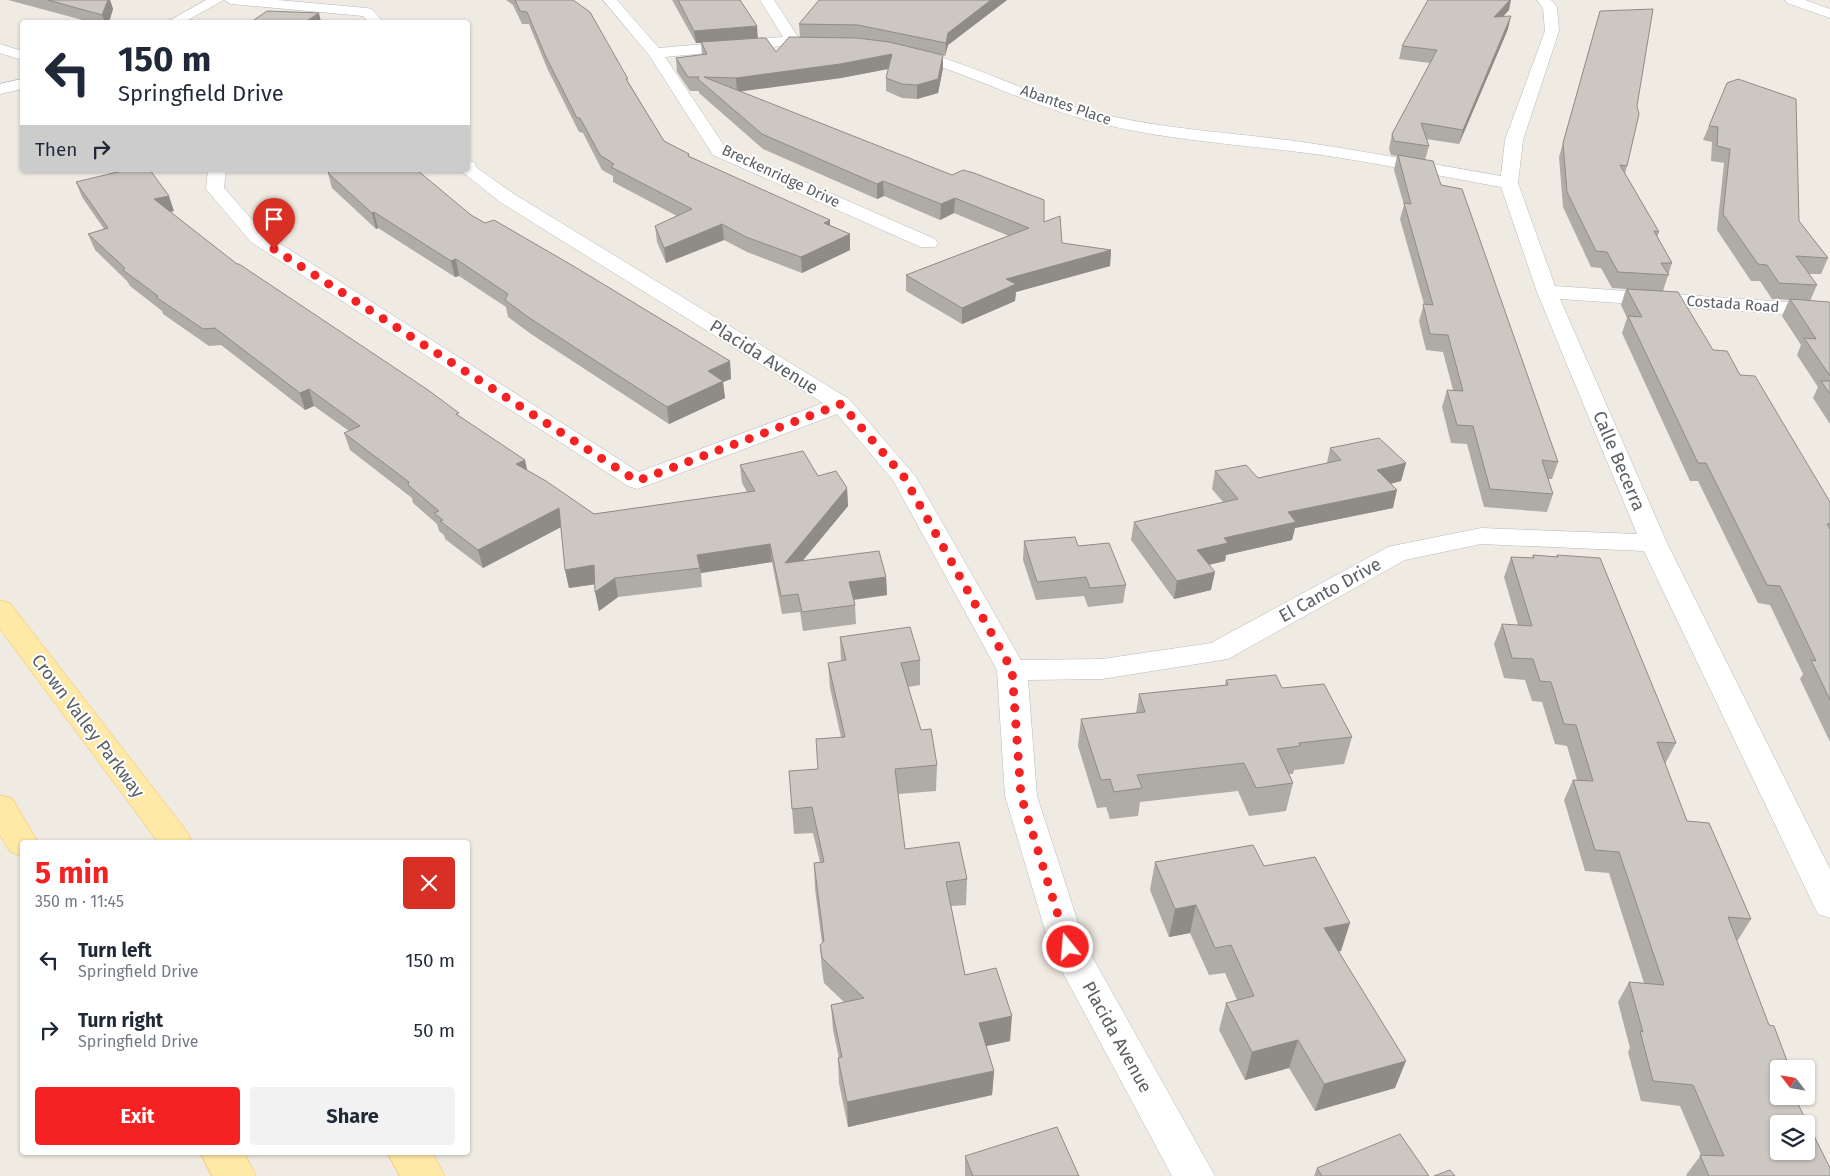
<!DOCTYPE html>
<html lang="en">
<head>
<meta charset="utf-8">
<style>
  body { margin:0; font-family:"Fira Sans",sans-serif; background:#f2f2f3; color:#1f2937; height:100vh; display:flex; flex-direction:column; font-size:19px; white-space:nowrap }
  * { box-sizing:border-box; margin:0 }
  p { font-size:16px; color:#747a83 }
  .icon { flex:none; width:28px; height:28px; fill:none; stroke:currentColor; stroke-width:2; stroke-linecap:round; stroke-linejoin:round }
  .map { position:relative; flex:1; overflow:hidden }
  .sheet { position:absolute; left:20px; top:840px; width:450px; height:315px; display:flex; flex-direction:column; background:#fff; border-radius:5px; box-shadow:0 1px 4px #0004 }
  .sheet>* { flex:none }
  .top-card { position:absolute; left:20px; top:20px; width:450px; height:152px; border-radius:5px; box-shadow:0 1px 4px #0004; background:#fff; color:#1f2937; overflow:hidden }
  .needle { width:32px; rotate:301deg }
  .tools { position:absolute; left:1770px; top:1060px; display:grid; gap:10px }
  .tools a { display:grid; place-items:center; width:45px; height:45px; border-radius:5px; background:#fff; box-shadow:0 1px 4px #0004; font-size:25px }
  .pin { position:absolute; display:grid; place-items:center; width:42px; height:42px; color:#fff; margin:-51px -21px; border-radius:50% 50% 50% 0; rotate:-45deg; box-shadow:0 0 5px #0007 }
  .pin .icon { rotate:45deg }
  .me { position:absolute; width:55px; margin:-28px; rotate:343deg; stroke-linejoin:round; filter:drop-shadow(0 0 4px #0008) }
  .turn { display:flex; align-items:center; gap:18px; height:105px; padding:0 15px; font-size:22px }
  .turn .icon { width:65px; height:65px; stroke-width:2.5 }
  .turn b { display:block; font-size:35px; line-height:42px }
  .then { display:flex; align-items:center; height:48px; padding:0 15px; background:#0003; gap:10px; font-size:19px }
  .round { display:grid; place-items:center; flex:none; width:52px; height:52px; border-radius:5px; background:#f2f2f3 }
  .headline { display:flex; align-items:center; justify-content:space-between; height:85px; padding:0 15px }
  h1 { font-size:30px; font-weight:700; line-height:38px; color:#f52223 }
  .button { display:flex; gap:10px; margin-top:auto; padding:10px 15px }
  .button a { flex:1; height:58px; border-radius:5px; background:#f52223; color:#fff; font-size:20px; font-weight:700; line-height:58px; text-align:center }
  .button a+a { background:#f2f2f3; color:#1f2937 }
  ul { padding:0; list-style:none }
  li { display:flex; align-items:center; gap:15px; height:70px; padding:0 15px }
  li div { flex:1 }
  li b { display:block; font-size:19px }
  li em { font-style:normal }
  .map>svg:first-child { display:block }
</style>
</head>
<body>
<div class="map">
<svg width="1830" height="1176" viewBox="0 0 1830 1176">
  <rect width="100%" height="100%" fill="#efebe2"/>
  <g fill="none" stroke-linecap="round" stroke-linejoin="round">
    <g stroke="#b5b9be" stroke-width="1">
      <g id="minor">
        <path d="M206,0H224L184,22H167Z"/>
        <path d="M224,0H278L367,8L372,9L381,20L379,22H364L366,19L363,16L231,4Z"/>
        <path d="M603,0H617L659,48L783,37L760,0H774L798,37L826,40L828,43L826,46L793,45L665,57L725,147L935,239L938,243L935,247H921L713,155L649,55Z"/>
        <path d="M1537,0H1551L1557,7L1559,31L1523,140L1518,183L1555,286L1830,305V317L1560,299L1667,543L1830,869V918L1818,914L1813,904L1644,551L1481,544L1405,560L1228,659L1102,679L1028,680L1037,796L1085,944L1215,1176H1172L1055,958L1050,947L1005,796L997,670L893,480L837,414L646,486L637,489L628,486L251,242L206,189L208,170H226L224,188L265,234L639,472L823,403L500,202L460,170H468V161L474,162L477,168L514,194L849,399L916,477L1021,660L1102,659L1211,643L1388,547L1397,545L1481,528L1637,534L1537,292L1501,187C1439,176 1378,163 1315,154C1246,145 1175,141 1106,125C1036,109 972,74 903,55L901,52L908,48C976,64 1037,99 1105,115C1167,129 1232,133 1296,141C1364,151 1432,164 1501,176L1505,140L1545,31L1543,8Z"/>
        <path d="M0,44L22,51V60L0,53Z"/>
        <path d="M22,79V89L0,94V84Z"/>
      </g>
    </g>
    <g stroke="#b6bac0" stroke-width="1">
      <path id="secondary" d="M1785,0H1805L1830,9V18L1787,3Z"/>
    </g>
    <g stroke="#fbbc4f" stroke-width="1">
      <g id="primary">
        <path d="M0,600L10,603L188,833L192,842H158L0,629Z"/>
        <path d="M0,795L12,798L38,842H22V856L10,852L0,835Z"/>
        <path d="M200,1152H244L256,1176H212Z"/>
        <path d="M387,1152H432L445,1176H400Z"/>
      </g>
    </g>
    <use href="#minor" fill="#fff" fill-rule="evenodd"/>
    <use href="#secondary" fill="#fff" fill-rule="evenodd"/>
    <use href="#primary" fill="#ffe9a7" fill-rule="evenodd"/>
  </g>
  <g fill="#afaba6">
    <path d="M8,0H110L113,9L109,22H90Z"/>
    <path d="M506,0H573L629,83L664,141L689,154V156L830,225L850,234V250L802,273L747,252L724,240L666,263L657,242L655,226L677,216L613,182V176L602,170L583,133L579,132L547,68L529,24H522L513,5Z"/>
    <path d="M672,0H740L758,38L776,52L800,37L799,24L819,0H1007L948,45L945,56L943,55V68L938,93L917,99L902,98L886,91V78L889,69L841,78L740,91L1044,222L1062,243L1111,250L1110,266L1016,292L1015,301L962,324L906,291V275L1009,236L954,213L940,220L884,196L877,199L763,149L699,93V91H690L677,72L676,58L702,55L701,43H696Z"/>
    <path d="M1509,10L1503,16L1508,29L1459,144L1426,139L1429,146L1425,160L1441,185L1558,462L1552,479H1548L1553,494L1547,512L1484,507L1467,444L1451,443L1442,407L1447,390H1453L1443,352L1426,350L1419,321L1424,304L1400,219L1404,205L1394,170L1397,156L1391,155L1389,149L1392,134L1430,63L1399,59L1402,46Z"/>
    <path d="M1600,11L1637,106L1627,166L1625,174L1659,232L1657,237L1672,263L1663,291L1713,350L1740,375L1830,502V742L1800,679L1803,674L1770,605L1758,603L1698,481H1690L1622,333L1627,318L1621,305L1626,289L1612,288L1601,268L1591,267L1563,207L1559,157Z"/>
    <path d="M1727,83L1799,221L1828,258L1821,274H1809L1817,285L1810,301L1830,303V424L1813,398L1818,387L1797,355L1801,345L1782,316L1789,300L1772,299L1760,281H1751L1717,230L1724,163L1711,161L1712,142L1703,140Z"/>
    <path d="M328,173L471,215L730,361L731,379L723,382L725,398L669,424L531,334L508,317L506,307L459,276L455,277L378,228L376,229L332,188Z"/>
    <path d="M76,182L174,211L170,212L237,264L460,417L527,471L594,514L747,492L742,483L740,465L818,476L847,488L848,506L803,560L886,577L887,595L854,600L855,605L856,624L803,631L800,612L782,614L772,562L701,573L702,587L618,597L599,611L595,584L569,588L565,570L561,527L483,568L445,539L444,535L439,531L437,524L413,503L412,498L350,450L344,433L349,431L314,406L305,410L221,345L209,346L163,314L162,311L130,286L127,281L95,250L88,234L104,229L82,197Z"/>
    <path d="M1330,448L1406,463L1401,481L1391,484L1393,508L1295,528L1292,540L1226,555L1225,561L1209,565L1211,590L1174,599L1131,540L1134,522L1223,502L1212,489L1215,471L1258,478L1327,463Z"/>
    <path d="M1024,541L1078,546L1126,585L1123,603L1088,607L1084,596L1036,600L1023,560Z"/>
    <path d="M1533,555L1556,557L1557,555L1676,743L1665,764L1687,821L1751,919L1738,940H1736L1779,1069L1830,1176H1687L1686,1175L1701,1155L1680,1106L1641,1101L1628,1052L1630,1048L1618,1002L1629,982L1644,983L1609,873L1585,871L1564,800L1573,780H1577L1567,746L1555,744L1542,702L1532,701L1525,680L1504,678L1494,644L1502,624L1518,625L1504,577L1511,557L1532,558Z"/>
    <path d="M840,637L920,660V685L908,687L921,730L937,765L936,791L898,794L905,849L967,879L966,905L951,906L965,975L1010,1041L986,1046L994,1071L992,1095L848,1127L839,1083L838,1058H839L833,1030L831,1005L844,1002L824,983L822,970L820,945L822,943L815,889L814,863L820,862L813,833L794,834L792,809L818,769L841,737L830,688L828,663L841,661Z"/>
    <path d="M1226,680L1282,688L1352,737L1344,764L1294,770L1293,774H1289L1293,783L1286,811L1249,816L1238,791L1140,802L1138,816L1110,819L1106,807L1097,808L1078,746L1081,719L1136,713L1139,694L1225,685Z"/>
    <path d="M1155,862L1264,866L1341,951H1339L1395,1088L1315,1111L1289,1068L1245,1080L1219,1030L1226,1003L1237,1000L1225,973L1209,975L1190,933L1169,937L1150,890Z"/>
    <path d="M965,1156L1079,1176H965Z"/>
    <path d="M1317,1168L1429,1176H1314Z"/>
  </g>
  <g fill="#8f8b87">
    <path d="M108,0H110L113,9L109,22H105L102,15Z"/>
    <path d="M991,0H1007L948,45L945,56L946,43L948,33Z"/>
    <path d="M1510,0H1511L1509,10L1491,30L1494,17Z"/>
    <path d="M319,13L321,22H305Z"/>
    <path d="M1511,16L1508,29L1459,144L1463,130Z"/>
    <path d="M757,26L758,39L696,43L694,31Z"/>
    <path d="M892,54V68L841,78L737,92L736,78Z"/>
    <path d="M943,55V68L938,93L917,99V85Z"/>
    <path d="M883,181L884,196L877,199V184Z"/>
    <path d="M169,196L174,211L160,215L154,199Z"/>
    <path d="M955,198L954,213L940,220L941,204Z"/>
    <path d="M374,212L378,228L376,229L372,213Z"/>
    <path d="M830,220V236L824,223Z"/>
    <path d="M722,224L724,240L666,263L664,248Z"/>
    <path d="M850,234V250L802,273L801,257Z"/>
    <path d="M1111,250L1110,266L1016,292L1015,301L962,324V308L1006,279Z"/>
    <path d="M456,259L459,276L455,277L451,261Z"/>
    <path d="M730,361L731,379L723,382L725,398L669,424L667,407L708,371Z"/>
    <path d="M309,389L314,406L305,410L300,393Z"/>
    <path d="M525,460L529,478L516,464Z"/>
    <path d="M1406,463L1401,481L1372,488L1377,470Z"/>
    <path d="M847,488L848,506L786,581L785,563Z"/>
    <path d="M1397,490L1393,508L1295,528L1292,540L1226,555L1225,561L1194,568L1197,550L1224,538L1288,512Z"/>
    <path d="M559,508L563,526L483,568L478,550Z"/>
    <path d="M770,544L772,562L701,573L697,555Z"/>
    <path d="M594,565L597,584L569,588L565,570Z"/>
    <path d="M1215,572L1211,590L1174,599L1177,581Z"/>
    <path d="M886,577L887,595L850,600L849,582Z"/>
    <path d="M615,578L618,597L599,611L595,592Z"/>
    <path d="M1196,905L1190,933L1169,937L1175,909Z"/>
    <path d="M1350,923L1341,951L1316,956L1324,928Z"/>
    <path d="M1012,1016L1010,1041L978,1048L979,1023Z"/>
    <path d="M1298,1040L1289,1068L1245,1080L1252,1052Z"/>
    <path d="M1406,1061L1395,1088L1315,1111L1324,1084Z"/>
    <path d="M994,1071L992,1095L848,1127L847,1102Z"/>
  </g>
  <g fill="#ccc7c1" stroke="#8f8b87" fill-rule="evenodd">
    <path d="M48,0H108L102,15Z"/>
    <path d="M515,0H573L590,12L628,79H626L664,141L689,154L688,156L830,220L824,223L850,234L801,257L746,237L722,224L664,248L655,226L692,209L611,167L614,164L600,155L580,118H577L545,55L527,12L520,11Z"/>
    <path d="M678,0H740L757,26L694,31Z"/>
    <path d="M819,0H991L948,33L946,43L858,25L799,24Z"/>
    <path d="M1428,0H1510L1494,17L1511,16L1463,130L1421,123L1429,146L1394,141L1392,134L1437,50L1402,46Z"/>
    <path d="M1653,9L1637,106L1639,114L1627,166L1620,165L1659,232L1654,231L1672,263H1661L1669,275L1618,272L1607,252L1596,251L1567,192L1563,143L1600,11Z"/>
    <path d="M267,11L319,13L305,22H251Z"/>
    <path d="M789,37L857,38L889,42L943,55L938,79L917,85L902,84L886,78L892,54L840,64L736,78L704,77L952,175L963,170L974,173L1044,200V222L1060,216L1062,243L1111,250L1006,279L1016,284L962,308L906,275L1029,228L955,198L941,204L883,181L877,184L762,134L698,79L699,77H688L676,58L707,54L701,42L760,38H766L776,52Z"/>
    <path d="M1738,79L1796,99L1799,221L1828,258L1796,256L1817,285L1779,283L1767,265L1758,264L1723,214L1730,149L1717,146L1718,127L1709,126L1727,83Z"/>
    <path d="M1398,155L1433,161L1441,185L1462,189L1558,462L1542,460L1553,494L1490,489L1473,426L1457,425L1447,390L1463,391L1448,335L1430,334L1423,304L1433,305L1404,203L1411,204Z"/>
    <path d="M126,170H150L169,196L154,199L237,264H239L428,390L459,413L456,414L525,460L516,464L546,481L594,514L755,491L740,465L803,451L818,476L836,471L847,488L785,563L879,551L886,577L849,582L855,605L802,612L798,594L781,596L770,544L697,555L700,568L615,578L595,592L594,565L565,570L559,508L478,550L440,521L443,520L434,513L439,511L408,485L409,482L344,433L360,426L309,389L300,393L215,328L203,329L156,297L158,296L123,270L125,268L88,234L108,228L76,182Z"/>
    <path d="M331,170H417L471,215L485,223L494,220L575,267L730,361L708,371L723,381L667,407L528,317L505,300L508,294L456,259L451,261L374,212L372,213L328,173Z"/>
    <path d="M1627,289L1678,292L1713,350L1727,351L1740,375L1755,376L1830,502V524H1827L1830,529V700L1811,660L1816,661L1780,586L1767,585L1706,463H1698L1628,316L1642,317Z"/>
    <path d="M1790,299L1829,302L1830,303V376L1804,338L1816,339Z"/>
    <path d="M1821,381H1830V394Z"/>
    <path d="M1379,438L1406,463L1377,470L1397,490L1288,512L1296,522L1224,538L1228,543L1197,550L1215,572L1177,581L1134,522L1238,499L1215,471L1246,465L1258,478L1341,460L1330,448Z"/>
    <path d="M1075,537L1078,546L1109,543L1126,585L1090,588L1086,577L1037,582L1024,541Z"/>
    <path d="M1533,555L1558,557L1557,555L1600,558L1676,743L1657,742L1687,821L1709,823L1751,919L1728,917L1769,1025L1774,1026L1790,1069H1779V1096H1794L1830,1168V1176H1709L1700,1155L1724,1156L1693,1085L1653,1081L1640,1031L1643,1032L1629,982L1664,985L1619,852L1595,850L1573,780L1593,781L1576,725L1564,724L1551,682L1540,681L1533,659L1512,658L1502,624L1532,626L1511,557L1534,558ZM1779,1124H1806V1151H1779Z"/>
    <path d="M910,627L920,660L901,663L921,730L931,729L937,765L895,769L905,849L959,842L967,879L946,882L965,975L996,968L1012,1016L979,1023L994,1071L847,1102L838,1058L842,1057L831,1005L864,998L822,958L820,945L824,941L814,863L824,862L812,807L792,809L789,771L818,769L816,739L845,737L828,663L846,660L840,637Z"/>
    <path d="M1276,675L1282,688L1324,684L1352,737L1299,743L1300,746L1277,749L1293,783L1256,788L1244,763L1137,775L1142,788L1114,792L1110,779L1101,780L1081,719L1145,712L1139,694L1228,685L1226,680Z"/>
    <path d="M1253,845L1264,866L1315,857L1350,923L1324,928L1406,1061L1324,1084L1298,1040L1252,1052L1226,1003L1254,996L1231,945L1215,948L1196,905L1175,909L1155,862Z"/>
    <path d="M1057,1127L1079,1176H973L965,1156Z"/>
    <path d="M1400,1134L1429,1176H1322L1317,1168Z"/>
    <path d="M1450,1170L1455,1176H1434Z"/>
  </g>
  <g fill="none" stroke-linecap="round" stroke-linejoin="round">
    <path stroke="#f52223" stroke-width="9" stroke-dasharray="0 16.2" d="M274,249L637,481L841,404L904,477L1012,670L1021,796L1068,947"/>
  </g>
  <g text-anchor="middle" stroke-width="4" stroke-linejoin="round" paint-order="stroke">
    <g font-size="15" fill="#5b6064" stroke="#fff">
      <text transform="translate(1066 105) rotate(19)" y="5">Abantes Place</text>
      <text transform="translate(781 176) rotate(25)" y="5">Breckenridge Drive</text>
      <text transform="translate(1733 304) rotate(4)" y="5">Costada Road</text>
    </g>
    <g font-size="18" fill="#5b6064" stroke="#fff">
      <text transform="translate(764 357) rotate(32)" y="6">Placida Avenue</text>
      <text transform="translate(1619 461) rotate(67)" y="6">Calle Becerra</text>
      <text transform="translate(1330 590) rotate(-29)" y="6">El Canto Drive</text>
      <text transform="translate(88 726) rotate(53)" y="6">Crown Valley Parkway</text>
      <text transform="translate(1117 1037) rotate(61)" y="6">Placida Avenue</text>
    </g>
  </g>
</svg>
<div class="tools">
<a><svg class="needle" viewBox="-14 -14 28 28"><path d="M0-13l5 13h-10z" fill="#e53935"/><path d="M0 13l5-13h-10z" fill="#747a83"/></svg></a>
<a><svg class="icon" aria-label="layers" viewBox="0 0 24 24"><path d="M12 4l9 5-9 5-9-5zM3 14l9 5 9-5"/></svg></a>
</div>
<div class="pin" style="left:274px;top:249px;background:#d93025"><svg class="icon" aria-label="arrive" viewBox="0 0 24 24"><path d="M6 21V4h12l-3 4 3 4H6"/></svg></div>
<svg class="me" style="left:1068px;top:947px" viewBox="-20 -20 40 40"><circle r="17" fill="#f52223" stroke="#fff" stroke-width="3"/><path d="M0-11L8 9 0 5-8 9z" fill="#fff"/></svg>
<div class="top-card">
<div class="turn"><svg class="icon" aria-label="left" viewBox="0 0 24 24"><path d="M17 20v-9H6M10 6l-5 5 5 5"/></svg><div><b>150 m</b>Springfield Drive</div></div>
<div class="then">Then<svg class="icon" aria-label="right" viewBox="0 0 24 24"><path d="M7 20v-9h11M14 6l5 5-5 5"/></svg></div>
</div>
<section class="sheet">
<div class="headline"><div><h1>5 min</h1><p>350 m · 11:45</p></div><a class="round" style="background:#d93025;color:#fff"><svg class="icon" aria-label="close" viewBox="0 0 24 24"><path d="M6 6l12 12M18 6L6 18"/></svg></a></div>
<ul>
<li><svg class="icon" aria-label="left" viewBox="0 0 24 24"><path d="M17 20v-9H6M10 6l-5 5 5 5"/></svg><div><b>Turn left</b><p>Springfield Drive</p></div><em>150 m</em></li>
<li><svg class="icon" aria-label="right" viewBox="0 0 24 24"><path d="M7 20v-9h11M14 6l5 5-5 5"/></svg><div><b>Turn right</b><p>Springfield Drive</p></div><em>50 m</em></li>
</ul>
<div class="button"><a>Exit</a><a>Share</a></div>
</section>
</div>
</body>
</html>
